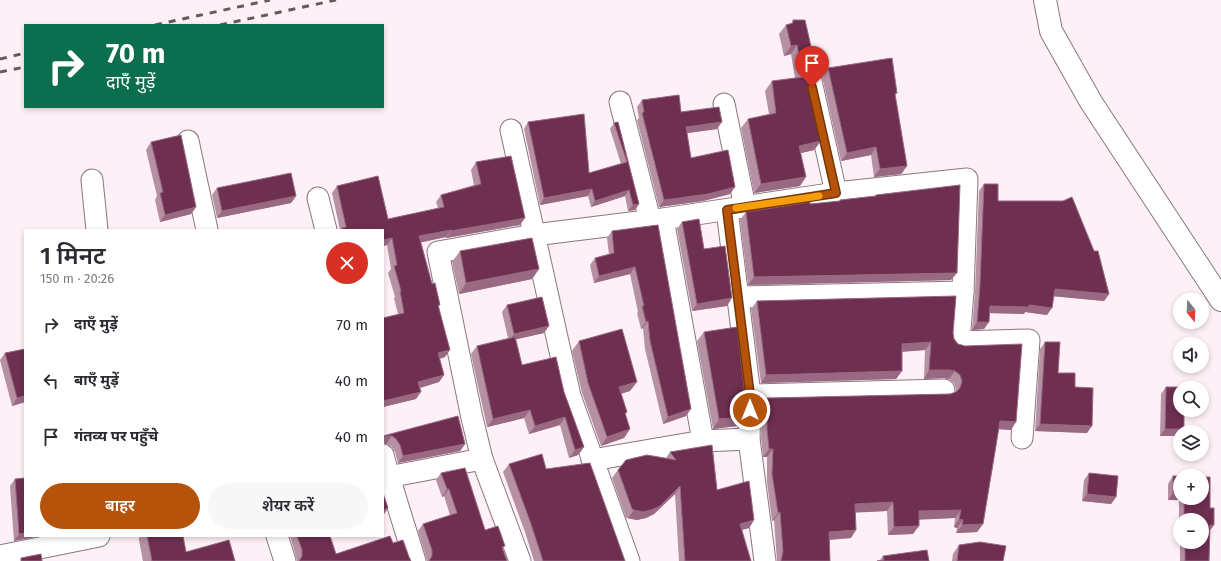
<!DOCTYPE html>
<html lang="hi">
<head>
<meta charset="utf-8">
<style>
  body { margin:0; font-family:"Fira Sans","Noto Sans Devanagari",sans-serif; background:#f7f7f7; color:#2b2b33; height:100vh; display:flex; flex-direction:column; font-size:15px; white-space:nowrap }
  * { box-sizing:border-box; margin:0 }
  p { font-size:13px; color:#7c7c81 }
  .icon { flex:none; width:22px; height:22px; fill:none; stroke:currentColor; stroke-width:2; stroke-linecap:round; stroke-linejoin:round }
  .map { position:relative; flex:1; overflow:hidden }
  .drawer { position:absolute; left:24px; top:229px; width:360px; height:308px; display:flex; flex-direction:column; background:#fff; border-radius:0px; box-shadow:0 2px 6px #0003 }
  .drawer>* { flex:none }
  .top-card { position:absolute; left:24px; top:24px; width:360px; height:84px; border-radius:0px; box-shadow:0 2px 6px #0003; background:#0b6e4f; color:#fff; overflow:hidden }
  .needle { width:26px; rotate:162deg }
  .controls { position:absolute; left:1173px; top:293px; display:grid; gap:8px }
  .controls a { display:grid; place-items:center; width:36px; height:36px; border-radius:50%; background:#fff; box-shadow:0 2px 6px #0003; font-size:20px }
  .pin { position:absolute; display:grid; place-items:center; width:34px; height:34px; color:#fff; margin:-41px -17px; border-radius:50% 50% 50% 0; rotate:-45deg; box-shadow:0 0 4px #0007 }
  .pin .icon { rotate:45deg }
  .me { position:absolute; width:44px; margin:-22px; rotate:0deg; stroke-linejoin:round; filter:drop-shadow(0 0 3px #0008) }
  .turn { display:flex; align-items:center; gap:14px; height:84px; padding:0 16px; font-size:18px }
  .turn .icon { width:52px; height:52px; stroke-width:2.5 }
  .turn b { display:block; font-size:28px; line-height:34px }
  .round { display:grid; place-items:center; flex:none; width:42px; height:42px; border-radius:21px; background:#f7f7f7 }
  .head { display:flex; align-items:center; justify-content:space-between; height:68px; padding:0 16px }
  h1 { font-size:24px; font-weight:600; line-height:30px }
  .action { display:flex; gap:8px; margin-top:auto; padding:8px 16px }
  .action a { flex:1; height:46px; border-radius:24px; background:#b45309; color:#fff; font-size:16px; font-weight:600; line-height:46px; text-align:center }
  .action a+a { background:#f7f7f7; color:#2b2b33 }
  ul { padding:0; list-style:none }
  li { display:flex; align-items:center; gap:12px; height:56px; padding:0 16px }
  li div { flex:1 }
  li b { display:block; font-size:15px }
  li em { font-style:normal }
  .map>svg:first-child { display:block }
</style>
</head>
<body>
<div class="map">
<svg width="1221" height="561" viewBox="0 0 1221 561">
  <rect width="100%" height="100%" fill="#fdf0f6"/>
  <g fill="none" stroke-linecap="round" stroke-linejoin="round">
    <g stroke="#8a777f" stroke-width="23">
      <g id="street">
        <path d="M809,72L836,193"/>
        <path d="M620,102L650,220"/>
        <path d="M724,104L745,207"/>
        <path d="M511,130L570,396L629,561"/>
        <path d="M188,141L207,230"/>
        <path d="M92,180L97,230"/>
        <path d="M318,198L326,230"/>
        <path d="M727,210L750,395L749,439L765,561"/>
        <path d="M663,219L703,441"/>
        <path d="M738,297L963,292"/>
        <path d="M750,395L944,390"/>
        <path d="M383,455L389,477L415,561"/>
        <path d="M482,459L472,418L438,252L534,235L663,219L836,193L967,179L963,292L959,342L1029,340L1022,438"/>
        <path d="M592,460L703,441L749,439"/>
        <path d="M383,478L482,459L520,561"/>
        <path d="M277,536L285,561"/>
        <path d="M0,556L99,536"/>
      </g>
    </g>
    <g stroke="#8a777f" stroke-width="24">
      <path id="secondary" d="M1045,0L1051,31L1091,102L1221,300"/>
    </g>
    <use href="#street" stroke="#fff" stroke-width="21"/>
    <use href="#secondary" stroke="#fff" stroke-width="22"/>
    <g stroke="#635a5e" stroke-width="3" stroke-dasharray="7 7" stroke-linecap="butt">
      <path d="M155,25L270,0"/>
      <path d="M220,25L336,0"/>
      <path d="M0,59L25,53"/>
      <path d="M0,72L25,67"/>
    </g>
  </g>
  <g fill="#b690a3">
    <path d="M793,20L806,61L804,62V65L821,141L814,150L801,153L800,186L754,193L741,128L748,119L769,114L765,91L772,81L795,78L791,54L784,56L779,34L786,25L791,24Z"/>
    <path d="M828,68L895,96L907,166L901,174L874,177L871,155L841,161L822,76Z"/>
    <path d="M642,100L681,112L717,129L687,133L691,158L735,187L730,194L703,201L659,207L637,120L639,118L637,107Z"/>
    <path d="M528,122L589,173L621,164L610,129L614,123L618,122L639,204L635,210L628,211L625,196L591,207L588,196L540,205L524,129Z"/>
    <path d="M151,142L196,207L191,214L160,222L155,200L157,196L146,150Z"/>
    <path d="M476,162L520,225L446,238V237L421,242L432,284L440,305L439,306L445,357L440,359L444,375L439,382L420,388L416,399L383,407V318L398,314L394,298L395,297L388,273L391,269L387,245L383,246V230H340L332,193L337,186L388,219L438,208L436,202L441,195L474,185L471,170Z"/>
    <path d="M984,184L998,201L1109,294L1104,301L1054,296L1047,315L1025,312L1024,314L989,313V322L984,329L972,330L975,292L979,191Z"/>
    <path d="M217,188L296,196L291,203L217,218L212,195Z"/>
    <path d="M876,195L951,280L748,285L740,220L746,212L839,201L840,200L874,196Z"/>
    <path d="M682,222L704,249L727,306L692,311L677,229Z"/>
    <path d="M658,225L686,416L663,424L645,349L643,328L641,329L637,313L638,312L630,274L594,283L590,265L595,258L609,255L607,238L612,231Z"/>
    <path d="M460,251L539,269L532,279L459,294L452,262Z"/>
    <path d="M757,301L953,333L954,339L1011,430L999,429L983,524L977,532L956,533L957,528L954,527L955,518L919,519L913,534L888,535L887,511L855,512L851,538L830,540V561H777L774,520L772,521L767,482V457H763L761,438L762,407L767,398L950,394L955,392L956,389L954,383L949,379L944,378L924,379L925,350L902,352V371L896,379L761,383L751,309Z"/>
    <path d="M507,305L544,333L516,339L522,365L564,392L584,447L578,455L569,458L560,425L529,434L524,418L487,427L471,354L477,346L508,338L502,312Z"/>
    <path d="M704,332L737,426L713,429L697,341Z"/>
    <path d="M579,341L630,391L621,394L627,412L625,415L630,429L624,438L601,446L582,393L572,351Z"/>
    <path d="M1045,342L1058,373L1075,387L1087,433L1035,431L1040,349Z"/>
    <path d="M25,349V402L12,406L0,360L5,353Z"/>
    <path d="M1166,387L1182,432L1179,436H1160L1161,394Z"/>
    <path d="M383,436L465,444L460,451L398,463L395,452L391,446L386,444L383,443Z"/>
    <path d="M670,452L754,520L749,528L741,530L751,561H679L675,494L654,514L646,518L637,520L626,518L612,478L618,470L666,458Z"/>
    <path d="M509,464L546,469L625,561H534L525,532L503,472Z"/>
    <path d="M441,473L485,530L502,549L507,561H427L426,557L418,531L423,524L450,515L444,496L442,497L436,480Z"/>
    <path d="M1089,473L1116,497L1111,504L1082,501L1084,480Z"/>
    <path d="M1173,476L1180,498H1202L1210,531L1209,561H1180V542H1202V520H1180V532H1179V500H1168V484Z"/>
    <path d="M15,479L25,536H35V537L14,541L10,486Z"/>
    <path d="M139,536H183L186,552L235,561H143L139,540Z"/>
    <path d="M290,536H330L336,554L393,543L409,557L411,561H297L296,557Z"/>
    <path d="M959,545L1003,561H952L953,554Z"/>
    <path d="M883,556L929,561L880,560Z"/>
  </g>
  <g fill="#996982">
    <path d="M797,45L791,54L784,56L791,46Z"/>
    <path d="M812,51L806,61L801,63L807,54Z"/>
    <path d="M722,122L717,129L681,134L686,127Z"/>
    <path d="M821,141L814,150L793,155L799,146Z"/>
    <path d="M876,147L871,155L841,161L847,153Z"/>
    <path d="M907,166L901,174L874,177L880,169Z"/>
    <path d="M806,177L800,186L754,193L761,184Z"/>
    <path d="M735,187L730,194L703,201L659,207L664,200Z"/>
    <path d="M592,189L588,196L540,205L544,198Z"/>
    <path d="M629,190L625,196L591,207L595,201Z"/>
    <path d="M296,196L291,203L217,218L222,211Z"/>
    <path d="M639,204L635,210L628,211L633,205Z"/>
    <path d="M196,207L191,214L160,222L165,215Z"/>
    <path d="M525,218L520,225L446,238L451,231Z"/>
    <path d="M451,230L446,237L414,244L419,236Z"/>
    <path d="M392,238L387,245L383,246V240Z"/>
    <path d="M635,267L630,274L594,283L599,276Z"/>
    <path d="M539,269L532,279L459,294L466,283Z"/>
    <path d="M957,273L951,280L748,285L754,277Z"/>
    <path d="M1055,289L1109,294L1104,301L1050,296Z"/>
    <path d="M732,298L727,306L692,311L697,304Z"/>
    <path d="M1029,305L1052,308L1047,315L1025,312L1024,314L985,313L990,306Z"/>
    <path d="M648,321L643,328L641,329L646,322Z"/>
    <path d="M977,322H989L984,329L972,330Z"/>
    <path d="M549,326L544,333L509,341L514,334Z"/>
    <path d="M931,342L925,350L896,352L902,344Z"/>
    <path d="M450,350L445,357L433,360L438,353Z"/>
    <path d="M929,370H949L955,371L949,379L944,378L924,379Z"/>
    <path d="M902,371L896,379L761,383L766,375Z"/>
    <path d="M444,375L439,382L413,390L418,382Z"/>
    <path d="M637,382L630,391L612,396L619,387Z"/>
    <path d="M421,392L416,399L383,407V401Z"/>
    <path d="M25,396V402L12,406L17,398Z"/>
    <path d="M691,409L686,416L663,424L668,417Z"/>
    <path d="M530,410L524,418L487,427L493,419Z"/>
    <path d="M565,417L560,425L529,434L535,426Z"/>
    <path d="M744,417L737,426L713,429L719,419Z"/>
    <path d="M1000,421L1016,422L1011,430L995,429Z"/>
    <path d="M1040,424L1092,426L1087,433L1035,431Z"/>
    <path d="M630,429L624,438L601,446L607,437Z"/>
    <path d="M1165,429H1184L1182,432H1180V435L1179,436H1160Z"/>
    <path d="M385,436H392L386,444L383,443V437Z"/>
    <path d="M465,444L460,451L398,463L403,456Z"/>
    <path d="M584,447L578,455L569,458L575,450Z"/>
    <path d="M769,449H773L767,457H763Z"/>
    <path d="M680,486L675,494L654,514L646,518L637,520L628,518L634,510Z"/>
    <path d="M447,489H449L444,496L442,497Z"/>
    <path d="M1173,493H1180V498L1179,500H1168Z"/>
    <path d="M1087,494L1116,497L1111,504L1082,501Z"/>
    <path d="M893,502L887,511L849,513L855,504Z"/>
    <path d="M388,508L383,516V510Z"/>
    <path d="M961,510L955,518L913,520L919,511Z"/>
    <path d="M780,512L774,520L772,521L778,513Z"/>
    <path d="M959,519L963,520L957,528L954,527Z"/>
    <path d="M754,520L749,528L734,532L740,524Z"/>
    <path d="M983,524L977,532L956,533L962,525Z"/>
    <path d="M1210,525H1214L1209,532Z"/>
    <path d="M919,526L913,534L888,535L894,527Z"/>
    <path d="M856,530L851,538L824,540L829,532Z"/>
    <path d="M25,533V536H35V537L14,541L19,534Z"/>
  </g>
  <g fill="#6e2f50" stroke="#996982">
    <path d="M793,20H805L812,51L807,54L804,59V65L821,141L799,146L806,177L761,184L748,119L776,113L772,81L803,77L797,45L791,46L786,25L793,23Z"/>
    <path d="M892,58L897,93L895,94L907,166L880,169L876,147L847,153L828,68Z"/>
    <path d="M679,95L681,112L719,107L722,122L686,127L691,158L728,150L735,187L708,194L664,200L642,113L644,112L642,100Z"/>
    <path d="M584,114L589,173L627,162L614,123L618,122L639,204L633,205L629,190L595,201L592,189L544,198L528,122Z"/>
    <path d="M181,135L196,207L165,215L160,193L163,192L151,142Z"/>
    <path d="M511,156L525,218L451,231V230L419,236L432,284L435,283L440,305H438L450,350L438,353L444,375L418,382L421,392L383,401V318L404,313L400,291H401L394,266L397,265L392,238L383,240V230H341L342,229V228L346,227L337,186L378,176L388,219L444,207L441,195L481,184L476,162Z"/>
    <path d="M291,173L296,196L222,211L217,188Z"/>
    <path d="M984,184H998V201H1063L1072,197L1094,251H1098L1109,294L1055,289L1052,308L1029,305V307L990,306L989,322H977L980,285Z"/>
    <path d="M960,185L957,273L754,277L746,212L810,202V204L840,201V200L876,196V195Z"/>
    <path d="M699,219L704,249L725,246L732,298L697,304L682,222Z"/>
    <path d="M658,225L691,409L668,417L650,341L648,321L646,322L642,306H644L635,267L599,276L595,258L614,253L612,231Z"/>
    <path d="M532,238L539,269L466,283L460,251Z"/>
    <path d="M956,296L953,333L954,339L958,344L965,346L1022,344L1016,422L1000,421L983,524L962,525L963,520L959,519L961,510L919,511V526L894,527L893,502L855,504L856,530L829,532L830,561H781L783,551L780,512L778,513L772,474L773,449H769L767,430V398L950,394L956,392L960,388L962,381L960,375L955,371L949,370H929L931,342L902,344V371L766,375L757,301Z"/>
    <path d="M542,297L549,326L514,334L507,305Z"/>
    <path d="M737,327L744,386V417L719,419L704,332Z"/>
    <path d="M622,329L637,382L619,387L627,412L625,413L630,429L607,437L588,383L579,341Z"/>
    <path d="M515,337L522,365L556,357L564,392L584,447L575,450L565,417L535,426L530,410L493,419L477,346Z"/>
    <path d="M1045,342H1060L1058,373H1075V387L1093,388L1092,426L1040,424Z"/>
    <path d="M25,349V396L17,398L5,353Z"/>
    <path d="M1166,387H1185V388H1180V410H1184V429H1165Z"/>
    <path d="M458,416L465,444L403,456L400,445L396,439L392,436H385L383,437V436Z"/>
    <path d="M712,445L717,490L749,481L754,520L740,524L751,561H685L680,486L660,506L651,510L643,512L634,510L632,509L618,470L626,460L647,455L676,460L670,452Z"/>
    <path d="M542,454L546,469L590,463L625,561H543L531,524L509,464Z"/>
    <path d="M465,468L485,530L498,526L505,546L502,547L507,561H429L432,556V550L423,524L457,513L449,489H447L441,473Z"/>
    <path d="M1089,473L1118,476L1116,497L1087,494Z"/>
    <rect x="1173" y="476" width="7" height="17"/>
    <path d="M1202,477H1210V508H1214V525H1210L1209,561H1185V542H1202V520H1184V498H1202Z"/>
    <path d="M25,478V533L19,534L15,479Z"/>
    <path d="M383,493L388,508L383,510Z"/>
    <path d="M147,536H183L186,552L229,540L235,561H152Z"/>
    <path d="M297,536H330L336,554L390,536L393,543L403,540L409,557L411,561H299L302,556V550Z"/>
    <path d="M980,542L1006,546L1003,561H957L959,545Z"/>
    <path d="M927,550L929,561H877L884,560L883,556Z"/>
    <path d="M41,554L42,561H21V558Z"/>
  </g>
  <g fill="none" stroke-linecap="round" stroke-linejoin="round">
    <g stroke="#753606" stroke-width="10">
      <path id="route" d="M750,410V395L727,210L836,193L812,87"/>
    </g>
    <use href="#route" stroke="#b45309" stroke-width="7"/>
    <path stroke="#f59e0b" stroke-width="7" d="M736,208L819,196"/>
  </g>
</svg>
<div class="controls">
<a><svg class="needle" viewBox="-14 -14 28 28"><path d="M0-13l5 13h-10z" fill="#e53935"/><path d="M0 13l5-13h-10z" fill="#7c7c81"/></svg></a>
<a><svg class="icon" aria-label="sound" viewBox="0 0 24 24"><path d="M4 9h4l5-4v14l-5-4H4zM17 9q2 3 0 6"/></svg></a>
<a><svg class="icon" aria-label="search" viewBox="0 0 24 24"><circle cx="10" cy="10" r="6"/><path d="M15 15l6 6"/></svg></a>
<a><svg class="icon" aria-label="layers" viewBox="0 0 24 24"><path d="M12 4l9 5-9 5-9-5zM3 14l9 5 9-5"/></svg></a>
<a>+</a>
<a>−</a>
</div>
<div class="pin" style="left:812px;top:87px;background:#d93025"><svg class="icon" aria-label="arrive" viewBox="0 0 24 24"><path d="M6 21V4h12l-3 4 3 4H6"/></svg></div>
<svg class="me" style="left:750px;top:410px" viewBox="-20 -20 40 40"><circle r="17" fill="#b45309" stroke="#fff" stroke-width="3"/><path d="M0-11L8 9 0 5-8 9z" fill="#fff"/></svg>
<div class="top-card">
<div class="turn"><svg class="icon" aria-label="right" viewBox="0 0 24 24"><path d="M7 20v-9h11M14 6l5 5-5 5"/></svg><div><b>70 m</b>दाएँ मुड़ें</div></div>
</div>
<section class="drawer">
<div class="head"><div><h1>1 मिनट</h1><p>150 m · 20:26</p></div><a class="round" style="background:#d93025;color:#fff"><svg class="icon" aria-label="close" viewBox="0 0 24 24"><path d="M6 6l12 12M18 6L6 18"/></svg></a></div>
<ul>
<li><svg class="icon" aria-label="right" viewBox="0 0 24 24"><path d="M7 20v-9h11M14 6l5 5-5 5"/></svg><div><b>दाएँ मुड़ें</b></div><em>70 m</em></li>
<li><svg class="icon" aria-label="left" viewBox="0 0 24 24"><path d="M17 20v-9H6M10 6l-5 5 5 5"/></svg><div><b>बाएँ मुड़ें</b></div><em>40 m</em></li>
<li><svg class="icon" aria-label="arrive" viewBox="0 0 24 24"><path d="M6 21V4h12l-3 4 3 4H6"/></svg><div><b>गंतव्य पर पहुँचे</b></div><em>40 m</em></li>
</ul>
<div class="action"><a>बाहर</a><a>शेयर करें</a></div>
</section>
</div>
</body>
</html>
